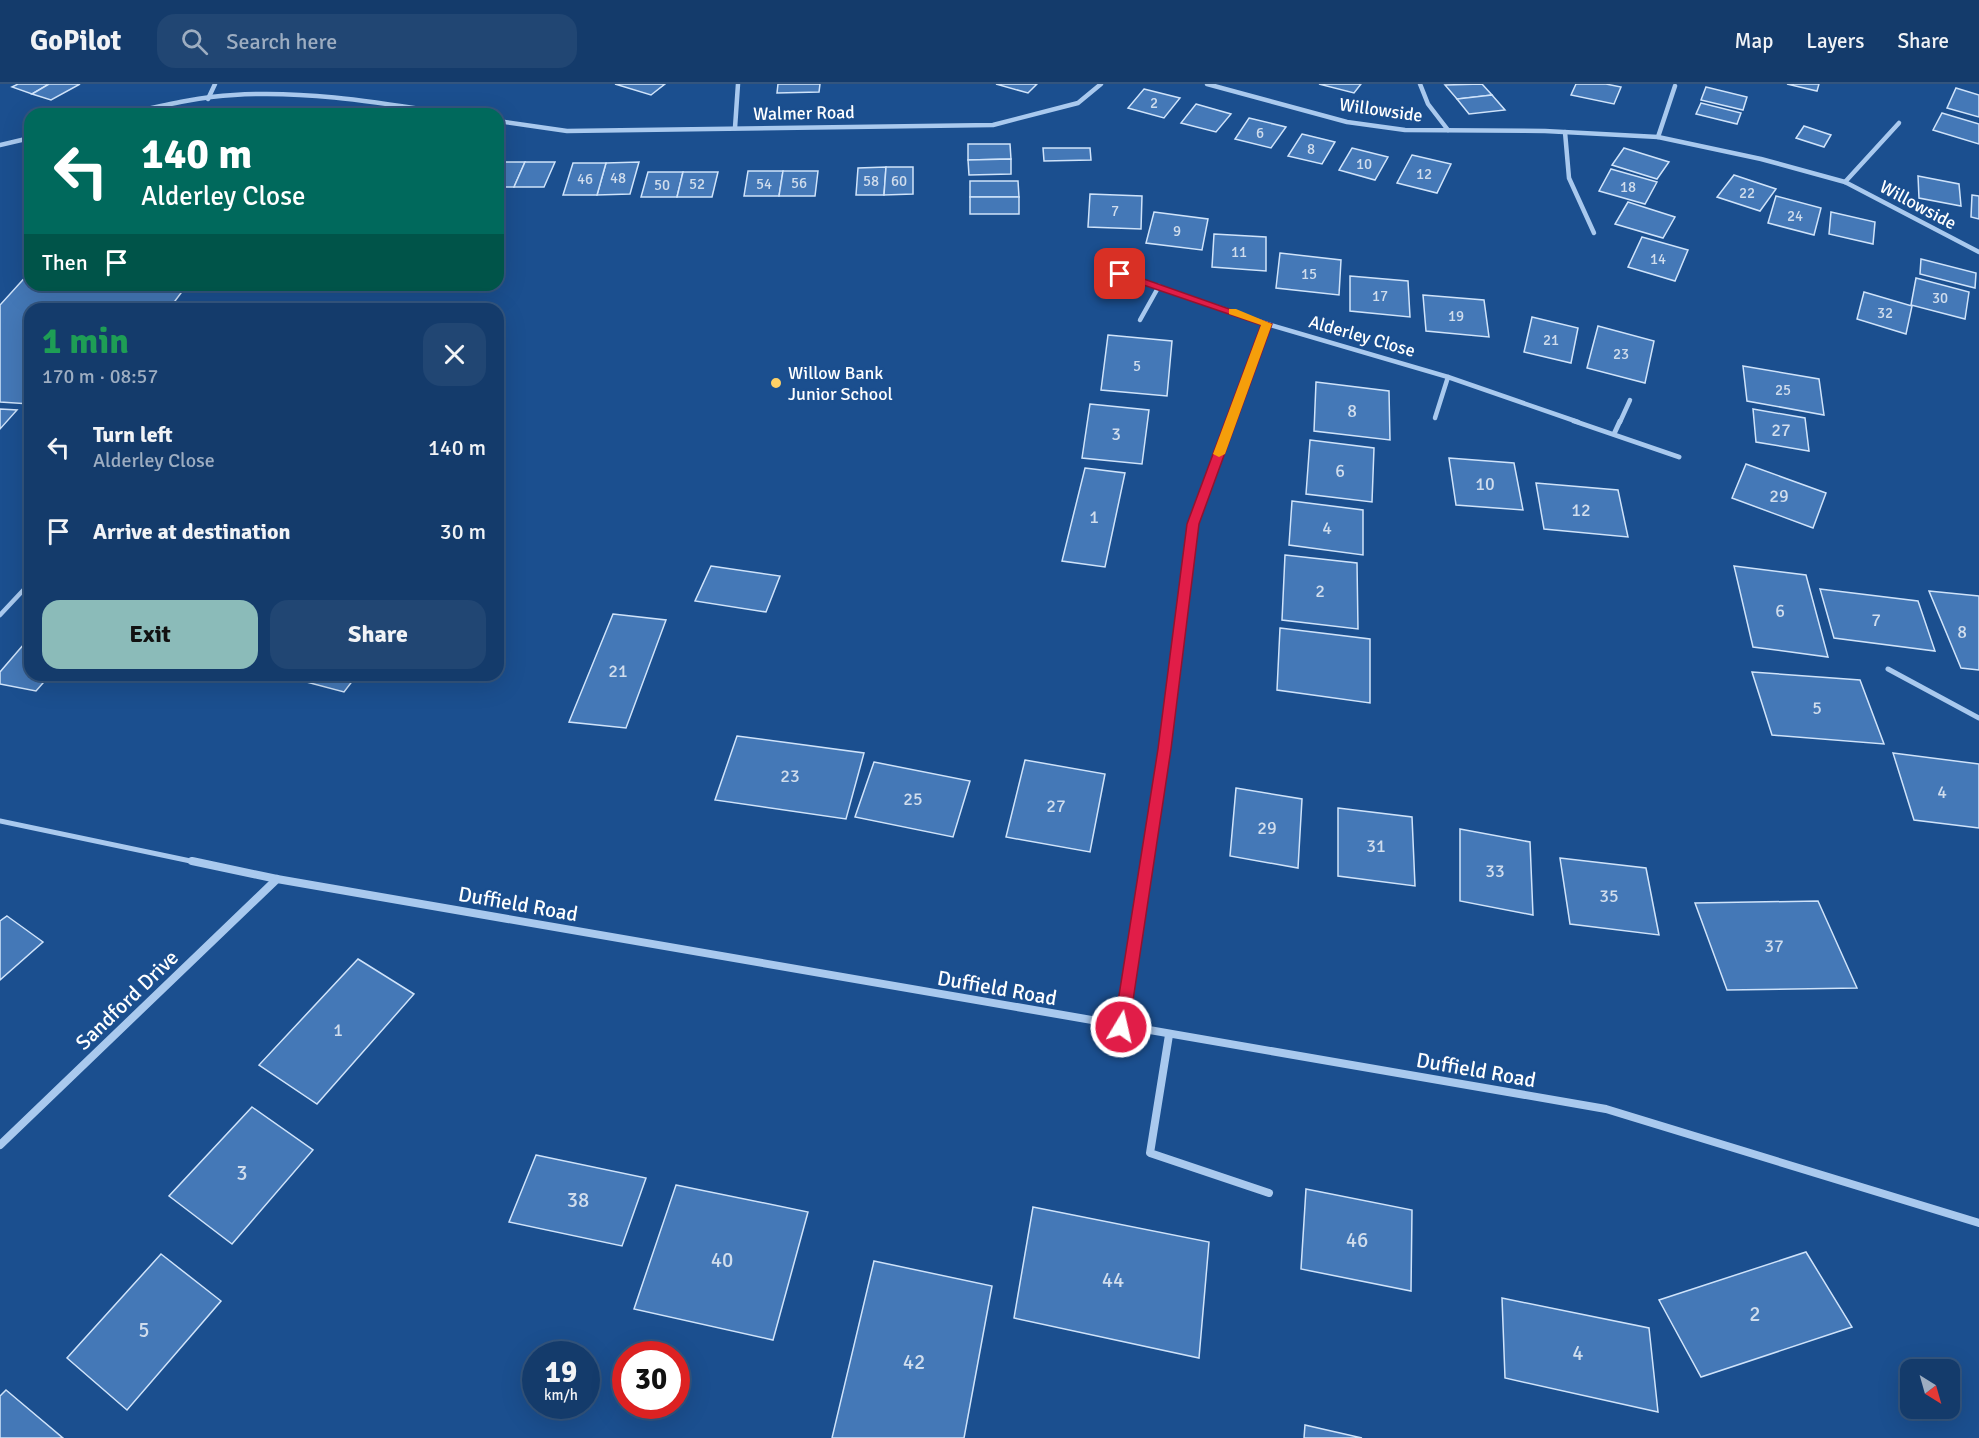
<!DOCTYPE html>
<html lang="en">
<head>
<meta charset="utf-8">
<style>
  body { margin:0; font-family:Signika,sans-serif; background:#214673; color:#f1f3f6; height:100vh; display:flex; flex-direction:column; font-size:22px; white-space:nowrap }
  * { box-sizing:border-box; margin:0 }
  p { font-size:20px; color:#9dadc1 }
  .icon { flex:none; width:33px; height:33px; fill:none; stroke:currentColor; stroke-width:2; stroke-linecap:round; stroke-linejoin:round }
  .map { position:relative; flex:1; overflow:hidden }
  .details { position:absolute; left:24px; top:219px; width:480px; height:378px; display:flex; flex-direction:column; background:#143b6b; border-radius:18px; box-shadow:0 6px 24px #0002,0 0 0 2px #33557e }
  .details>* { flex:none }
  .hud { position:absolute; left:24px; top:24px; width:480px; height:183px; border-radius:18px; box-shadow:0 6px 24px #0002,0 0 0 2px #33557e; background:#00695c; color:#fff; overflow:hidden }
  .needle { width:39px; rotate:143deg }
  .tools { position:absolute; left:1900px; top:1275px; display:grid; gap:12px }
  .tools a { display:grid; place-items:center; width:60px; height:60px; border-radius:12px; background:#143b6b; box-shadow:0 6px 24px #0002,0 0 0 2px #33557e; font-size:30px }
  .speed { position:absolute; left:522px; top:1257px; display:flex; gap:12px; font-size:30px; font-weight:700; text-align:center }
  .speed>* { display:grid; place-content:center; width:78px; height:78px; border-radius:50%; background:#143b6b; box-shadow:0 6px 24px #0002,0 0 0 2px #33557e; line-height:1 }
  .speed small { font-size:15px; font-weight:400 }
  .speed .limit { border:9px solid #d22; background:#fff; color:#111 }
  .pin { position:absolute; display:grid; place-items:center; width:51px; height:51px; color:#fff; margin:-26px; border-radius:12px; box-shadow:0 3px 9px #0006 }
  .me { position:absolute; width:66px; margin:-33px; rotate:9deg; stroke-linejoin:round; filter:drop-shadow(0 0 4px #0008) }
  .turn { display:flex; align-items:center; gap:21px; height:126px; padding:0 18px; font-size:27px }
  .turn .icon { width:78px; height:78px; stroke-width:2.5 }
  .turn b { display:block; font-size:42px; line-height:51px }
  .then { display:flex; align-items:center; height:57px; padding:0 18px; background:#0003; gap:12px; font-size:22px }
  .round { display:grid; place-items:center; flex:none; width:63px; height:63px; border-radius:18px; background:#214673 }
  .head { display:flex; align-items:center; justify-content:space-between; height:102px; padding:0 18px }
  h1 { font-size:36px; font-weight:700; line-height:45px; color:#1e9e55 }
  .button { display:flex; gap:12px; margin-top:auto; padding:12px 18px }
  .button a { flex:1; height:69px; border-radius:18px; background:#8bbbb9; color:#111; font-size:24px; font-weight:700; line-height:69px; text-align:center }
  .button a+a { background:#214673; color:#f1f3f6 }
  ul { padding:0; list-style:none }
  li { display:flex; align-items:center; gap:18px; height:84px; padding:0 18px }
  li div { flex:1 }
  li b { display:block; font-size:22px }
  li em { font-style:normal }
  header { display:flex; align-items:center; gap:36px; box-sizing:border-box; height:84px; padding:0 30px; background:#143b6b; border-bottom:2px solid #33557e }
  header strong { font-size:28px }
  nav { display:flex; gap:33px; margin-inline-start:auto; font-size:21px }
  .search { width:420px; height:54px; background:#214673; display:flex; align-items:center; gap:15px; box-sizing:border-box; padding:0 21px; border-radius:18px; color:#9dadc1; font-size:22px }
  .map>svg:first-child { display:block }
</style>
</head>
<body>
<header>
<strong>GoPilot</strong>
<div class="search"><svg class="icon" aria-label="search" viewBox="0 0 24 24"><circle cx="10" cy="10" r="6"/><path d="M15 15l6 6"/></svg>Search here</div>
<nav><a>Map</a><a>Layers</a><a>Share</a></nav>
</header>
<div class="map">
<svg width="1979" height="1354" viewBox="0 0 1979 1354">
  <rect width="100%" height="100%" fill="#1b4f8f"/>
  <g fill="#4478b7" stroke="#cfe3fa" stroke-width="1.5">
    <path d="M18,0H49L32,10L12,3Z"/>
    <path d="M49,0H80L51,16L32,10Z"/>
    <path d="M615,0H665L651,11Z"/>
    <path d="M778,0H820L819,8L777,9Z"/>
    <path d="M996,0H1037L1028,9Z"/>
    <path d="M1319,0H1361L1354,9Z"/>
    <path d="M1482,0L1492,11L1457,15L1445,1Z"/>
    <path d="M1576,0H1606L1621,3L1614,20L1571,11Z"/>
    <path d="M1787,0H1819L1817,7Z"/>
    <path d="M1706,3L1747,13L1743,26L1701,16Z"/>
    <path d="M1956,4L1979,11V33L1947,24Z"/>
    <path d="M1144,5L1180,14L1164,34L1128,24Z"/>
    <path d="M1492,11L1505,26L1469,30L1457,15Z"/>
    <path d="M1701,19L1741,29L1737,40L1696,30Z"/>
    <path d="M1196,20L1231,30L1216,48L1181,39Z"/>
    <path d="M1942,29L1979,40V60L1933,46Z"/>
    <path d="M1249,34L1286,43L1271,64L1235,55Z"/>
    <path d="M1804,42L1831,51L1824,63L1796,54Z"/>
    <path d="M1302,50L1335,58L1322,80L1288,72Z"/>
    <path d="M968,60H1010L1011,75L968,76Z"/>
    <path d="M1043,64H1090L1091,76L1044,77Z"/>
    <path d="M1352,64L1388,73L1375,96L1339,86Z"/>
    <path d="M1624,64L1669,78L1657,95L1612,81Z"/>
    <path d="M1412,71L1451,80L1437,109L1397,99Z"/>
    <path d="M1011,75V90L969,91L968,76Z"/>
    <path d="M498,78H525L514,103H498Z"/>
    <path d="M525,78H555L544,103H514Z"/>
    <path d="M639,78L630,110L597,111L606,79Z"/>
    <path d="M573,79H606L597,111H563Z"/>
    <path d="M886,83L884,111H856L858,84Z"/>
    <path d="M886,83H913V110L884,111Z"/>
    <path d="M1611,85L1657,98L1645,120L1599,107Z"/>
    <path d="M748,87H783L779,112H744Z"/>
    <path d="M783,87H818L815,112H779Z"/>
    <path d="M648,88H683L677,113H641Z"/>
    <path d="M683,88H718L712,113H677Z"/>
    <path d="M1734,91L1776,105L1760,127L1717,113Z"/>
    <path d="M1918,92L1959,100L1961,122L1919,114Z"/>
    <path d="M970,97H1018L1019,113H970Z"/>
    <path d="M1090,110L1142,112L1141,145L1088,143Z"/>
    <path d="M1972,111L1979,112V135L1971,133Z"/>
    <path d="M1776,112L1821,124L1814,151L1768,139Z"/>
    <rect x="970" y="113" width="49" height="17"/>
    <path d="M1628,118L1675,133L1663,154L1615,140Z"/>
    <path d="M1154,128L1208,135L1202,166L1146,159Z"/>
    <path d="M1831,128L1875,138L1873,160L1829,150Z"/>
    <path d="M1214,150L1266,153V187L1212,183Z"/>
    <path d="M1642,153L1688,166L1675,197L1628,183Z"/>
    <path d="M1280,169L1341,176L1339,211L1276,204Z"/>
    <path d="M1921,175L1976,189L1975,204L1920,190Z"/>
    <path d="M30,188V201H187L169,225H30V320L0,318V221Z"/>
    <path d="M1350,192L1408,197L1410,233L1350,227Z"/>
    <path d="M1916,194L1969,208L1965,235L1911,221Z"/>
    <path d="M1864,208L1912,222L1906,250L1857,235Z"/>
    <path d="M1423,211L1484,216L1489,253L1426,247Z"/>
    <path d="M1532,233L1578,244L1571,279L1524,268Z"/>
    <path d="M1598,242L1654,257L1645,299L1587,284Z"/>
    <path d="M1108,251L1172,257L1167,312L1101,306Z"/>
    <path d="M1743,282L1819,295L1824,331L1747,317Z"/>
    <path d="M1316,298L1389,307L1390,356L1314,347Z"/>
    <path d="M1090,320L1149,326L1142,380L1082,374Z"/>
    <path d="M0,325L17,326L0,345Z"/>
    <path d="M1753,325L1805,334L1809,367L1756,358Z"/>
    <path d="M1310,356L1374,364L1372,418L1306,410Z"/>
    <path d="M1449,374L1514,379L1523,426L1456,421Z"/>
    <path d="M1746,380L1826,409L1813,444L1732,414Z"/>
    <path d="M1085,384L1125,389L1105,483L1062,477Z"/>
    <path d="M1536,399L1618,406L1628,453L1544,445Z"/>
    <path d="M1292,417L1363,426V471L1289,461Z"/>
    <path d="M1285,471L1357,479L1358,545L1282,536Z"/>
    <path d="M711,482L780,492L766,528L695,517Z"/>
    <path d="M1734,482L1806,491L1828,573L1753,563Z"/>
    <path d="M1820,505L1918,517L1935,567L1834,554Z"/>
    <path d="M1929,507L1979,512V586L1961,584Z"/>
    <path d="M613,530L666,536L626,644L569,638Z"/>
    <path d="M1280,544L1370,555V619L1277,606Z"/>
    <path d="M30,553V591H50L36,607L0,600V588Z"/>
    <path d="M1752,588L1860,596L1884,660L1772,651Z"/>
    <path d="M280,591H357L344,608Z"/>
    <path d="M737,652L864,669L846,735L715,716Z"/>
    <path d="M1893,669L1979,680V744L1914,736Z"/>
    <path d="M1025,676L1105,690L1090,768L1006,753Z"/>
    <path d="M874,678L970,697L953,753L855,733Z"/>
    <path d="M1236,704L1302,715L1298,784L1230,772Z"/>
    <path d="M1338,724L1412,733L1415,802L1338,792Z"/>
    <path d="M1460,745L1530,758L1533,831L1460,817Z"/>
    <path d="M1560,774L1646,784L1659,851L1570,840Z"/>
    <path d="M1818,817L1857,904L1727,906L1695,819Z"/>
    <path d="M7,832L43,858L0,896V837Z"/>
    <path d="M358,875L414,910L317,1020L259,981Z"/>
    <path d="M252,1023L313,1066L232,1160L169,1112Z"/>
    <path d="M536,1071L646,1094L622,1162L509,1138Z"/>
    <path d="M676,1101L808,1128L773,1256L634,1225Z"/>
    <path d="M1306,1105L1412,1126L1411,1207L1301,1185Z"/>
    <path d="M1033,1123L1209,1158L1199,1274L1014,1234Z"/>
    <path d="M1806,1168L1852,1243L1701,1293L1659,1216Z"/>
    <path d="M161,1170L221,1217L127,1326L67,1274Z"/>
    <path d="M874,1177L992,1202L964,1354H832Z"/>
    <path d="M1502,1214L1649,1244L1658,1328L1505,1294Z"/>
    <path d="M6,1306L63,1354H0V1312Z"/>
    <path d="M1305,1341L1362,1354H1304Z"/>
  </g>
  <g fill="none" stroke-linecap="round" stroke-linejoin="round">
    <path stroke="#a9c9ee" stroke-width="4.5" d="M0,531L30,499"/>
    <g stroke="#a9c9ee" stroke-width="4.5">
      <path d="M1207,0L1347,38L1405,46L1545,47L1658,53L1761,75L1845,98L1979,168"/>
      <path d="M1420,0L1428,20L1448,46"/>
      <path d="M208,15L215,0"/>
      <path d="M125,30C161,22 197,13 234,11C307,6 381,19 453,30"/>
      <path d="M498,37L567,47L993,41L1078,19L1101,0"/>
      <path d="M735,44L738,0"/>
      <path d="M1565,48L1569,94L1594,149"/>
      <path d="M1658,53L1675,2"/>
      <path d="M0,61L30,54"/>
      <path d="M1845,98L1899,39"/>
      <path d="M1101,184L1267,240"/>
      <path d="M1140,236L1159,202"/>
      <path d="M1435,334L1448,293"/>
      <path d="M1231,338L1267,240L1448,293L1578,338"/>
      <path d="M1620,338L1630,316"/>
    </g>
    <g stroke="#a9c9ee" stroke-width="5">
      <path d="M1574,337L1679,373"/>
      <path d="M1614,350L1620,337"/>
      <path d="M1888,585L1979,634"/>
      <path d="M0,737L200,779"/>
      <path d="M1146,779L1193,440L1231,337"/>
    </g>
    <g stroke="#a9c9ee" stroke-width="8">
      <path d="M192,777L277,795L1606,1025L1979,1139"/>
      <path d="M1121,943L1147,777"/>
      <path d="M1169,951L1150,1069L1269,1109"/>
      <path d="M0,1061L277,795"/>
    </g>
  </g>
  <path fill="#e11d48" stroke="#92132f" stroke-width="1.5" d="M1117,188H1124L1272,240L1199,440L1171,665L1129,943L1127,948L1121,951L1116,948L1114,943L1158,665L1187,440L1261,241L1117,192Z"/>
  <path fill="#f59e0b" d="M1229,225H1236L1272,240L1225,370L1219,373L1213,370L1261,241L1229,230Z"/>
  <circle fill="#ffd166" stroke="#1b4f8f" stroke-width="2" cx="776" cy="299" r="6"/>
  <g text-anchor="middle" stroke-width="4.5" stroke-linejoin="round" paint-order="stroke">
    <g font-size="15" fill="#d0dded">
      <text x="1154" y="24">2</text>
      <text x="1260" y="54">6</text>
      <text x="1311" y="70">8</text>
      <text x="1364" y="85">10</text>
      <text x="1424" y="95">12</text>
      <text x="618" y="99">48</text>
      <text x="585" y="100">46</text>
      <text x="871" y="102">58</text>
      <text x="899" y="102">60</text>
      <text x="799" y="104">56</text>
      <text x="697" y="105">52</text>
      <text x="764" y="105">54</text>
      <text x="662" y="106">50</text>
      <text x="1628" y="108">18</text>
      <text x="1747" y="114">22</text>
      <text x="1115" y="132">7</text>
      <text x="1795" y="137">24</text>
      <text x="1177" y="152">9</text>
      <text x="1239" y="173">11</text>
      <text x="1658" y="180">14</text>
      <text x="1309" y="195">15</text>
      <text x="1380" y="217">17</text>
      <text x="1940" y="219">30</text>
      <text x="1885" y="234">32</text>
      <text x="1456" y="237">19</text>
      <text x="1551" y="261">21</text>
      <text x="1621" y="275">23</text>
      <text x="1137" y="287">5</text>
      <text x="1783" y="311">25</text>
    </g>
    <g font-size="18" fill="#fff" stroke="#1b4f8f">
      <text transform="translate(1381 26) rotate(8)" y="6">Willowside</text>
      <text transform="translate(804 29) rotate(-1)" y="6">Walmer Road</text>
      <text transform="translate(1918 121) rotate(28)" y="6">Willowside</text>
      <text transform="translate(1362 252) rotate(16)" y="6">Alderley Close</text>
    </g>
    <g font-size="18" fill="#fff" stroke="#1b4f8f" text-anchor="start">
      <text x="788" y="295">Willow Bank<tspan x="788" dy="21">Junior School</tspan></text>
    </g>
    <g font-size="18" fill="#d0dded">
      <text x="1352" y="333">8</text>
      <text x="1781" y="352">27</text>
      <text x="1116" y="356">3</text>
      <text x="1340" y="393">6</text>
      <text x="1485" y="406">10</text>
      <text x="1779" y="418">29</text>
      <text x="1581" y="432">12</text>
      <text x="1094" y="439">1</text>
      <text x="1327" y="450">4</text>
      <text x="1320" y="513">2</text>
      <text x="1780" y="533">6</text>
      <text x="1876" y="542">7</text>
      <text x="1962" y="554">8</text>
      <text x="618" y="593">21</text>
      <text x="1817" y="630">5</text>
      <text x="790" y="698">23</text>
      <text x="1942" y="714">4</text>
      <text x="913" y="721">25</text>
      <text x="1056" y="728">27</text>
      <text x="1267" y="750">29</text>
      <text x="1376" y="768">31</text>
      <text x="1495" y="793">33</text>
      <text x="1609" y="818">35</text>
      <text x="1774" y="868">37</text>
      <text x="338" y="952">1</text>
    </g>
    <g font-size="21" fill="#fff" stroke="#1b4f8f">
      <text transform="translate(518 820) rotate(10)" y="7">Duffield Road</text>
      <text transform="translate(997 904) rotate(10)" y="7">Duffield Road</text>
      <text transform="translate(127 916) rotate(-44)" y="7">Sandford Drive</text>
      <text transform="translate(1476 986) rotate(10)" y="7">Duffield Road</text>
    </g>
    <g font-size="21" fill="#d0dded">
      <text x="242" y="1096">3</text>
      <text x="578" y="1123">38</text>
      <text x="1357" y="1163">46</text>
      <text x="722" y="1183">40</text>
      <text x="1113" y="1203">44</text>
      <text x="1755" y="1237">2</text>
      <text x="144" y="1253">5</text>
      <text x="1578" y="1276">4</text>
      <text x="914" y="1285">42</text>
    </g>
  </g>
</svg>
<div class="tools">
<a><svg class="needle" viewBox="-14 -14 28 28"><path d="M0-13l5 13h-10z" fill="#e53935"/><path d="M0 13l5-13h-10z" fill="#9dadc1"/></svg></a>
</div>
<div class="speed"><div>19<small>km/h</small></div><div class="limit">30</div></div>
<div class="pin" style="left:1120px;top:190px;background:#d93025"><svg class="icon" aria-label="arrive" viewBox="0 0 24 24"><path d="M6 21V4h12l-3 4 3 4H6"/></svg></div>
<svg class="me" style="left:1121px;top:943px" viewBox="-20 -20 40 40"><circle r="17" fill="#e11d48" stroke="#fff" stroke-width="3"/><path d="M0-11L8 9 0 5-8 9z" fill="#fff"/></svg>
<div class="hud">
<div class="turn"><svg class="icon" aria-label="left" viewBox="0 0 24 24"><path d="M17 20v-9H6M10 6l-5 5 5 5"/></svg><div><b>140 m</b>Alderley Close</div></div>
<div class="then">Then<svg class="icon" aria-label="arrive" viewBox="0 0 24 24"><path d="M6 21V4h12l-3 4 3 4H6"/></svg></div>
</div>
<section class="details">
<div class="head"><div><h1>1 min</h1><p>170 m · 08:57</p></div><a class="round"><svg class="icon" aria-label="close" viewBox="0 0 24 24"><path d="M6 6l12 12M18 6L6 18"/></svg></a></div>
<ul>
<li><svg class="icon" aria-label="left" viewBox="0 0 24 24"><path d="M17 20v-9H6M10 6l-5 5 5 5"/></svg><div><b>Turn left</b><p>Alderley Close</p></div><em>140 m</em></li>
<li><svg class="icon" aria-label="arrive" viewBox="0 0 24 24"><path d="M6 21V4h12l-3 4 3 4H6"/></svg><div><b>Arrive at destination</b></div><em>30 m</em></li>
</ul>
<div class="button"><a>Exit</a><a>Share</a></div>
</section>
</div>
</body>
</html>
